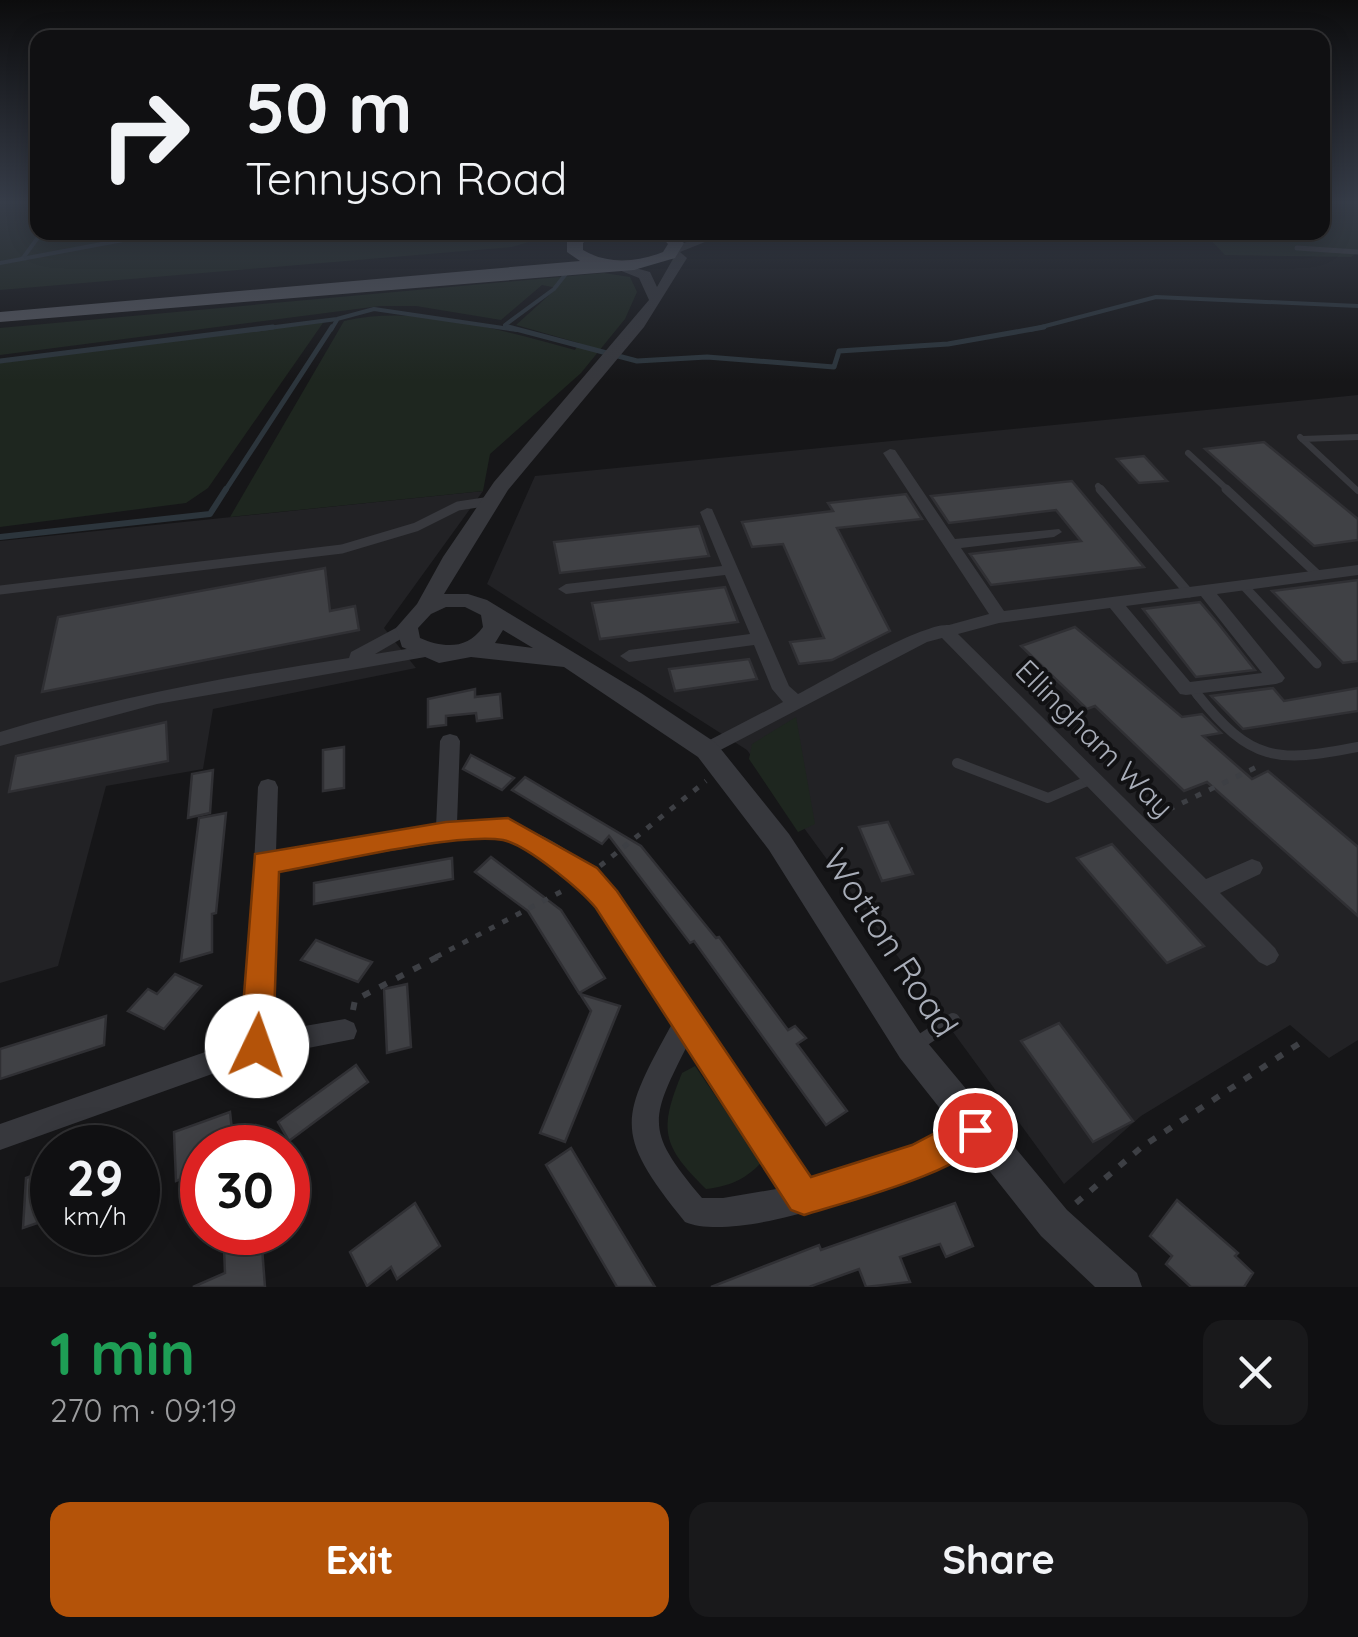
<!DOCTYPE html>
<html lang="en">
<head>
<meta charset="utf-8">
<style>
  body { margin:0; font-family:Quicksand,sans-serif; background:#19191b; color:#f1f3f6; height:100vh; display:flex; flex-direction:column; font-size:38px; white-space:nowrap }
  * { box-sizing:border-box; margin:0 }
  p { font-size:32px; color:#9c9d9f }
  .icon { flex:none; width:55px; height:55px; fill:none; stroke:currentColor; stroke-width:2; stroke-linecap:round; stroke-linejoin:round }
  .map { position:relative; height:1287px; overflow:hidden }
  .details { display:flex; flex-direction:column; background:#101012; flex:1 }
  .details>* { flex:none }
  .banner { position:absolute; left:30px; top:30px; width:1300px; height:210px; border-radius:20px; box-shadow:0 5px 25px #0003,0 0 0 2px #303032; background:#101012; color:#f1f3f6; overflow:hidden }
  .speed { position:absolute; left:30px; top:1125px; display:flex; gap:20px; font-size:50px; font-weight:700; text-align:center }
  .speed>* { display:grid; place-content:center; width:130px; height:130px; border-radius:50%; background:#101012; box-shadow:0 5px 25px #0003,0 0 0 2px #303032; line-height:1 }
  .speed small { font-size:25px; font-weight:400 }
  .speed .limit { border:15px solid #d22; background:#fff; color:#111 }
  .pin { position:absolute; display:grid; place-items:center; width:85px; height:85px; color:#fff; margin:-42px; border:5px solid #fff; border-radius:50%; box-shadow:0 2px 10px #0007 }
  .me { position:absolute; width:110px; margin:-55px; rotate:3deg; stroke-linejoin:round; filter:drop-shadow(0 0 8px #0008) }
  .turn { display:flex; align-items:center; gap:35px; height:210px; padding:0 50px; font-size:45px }
  .turn .icon { width:130px; height:130px; stroke-width:2.5 }
  .turn b { display:block; font-size:70px; line-height:85px }
  .round { display:grid; place-items:center; flex:none; width:105px; height:105px; border-radius:20px; background:#19191b }
  .headline { display:flex; align-items:center; justify-content:space-between; height:170px; padding:0 50px }
  h1 { font-size:60px; font-weight:700; line-height:75px; color:#1e9e55 }
  .primary-button { display:flex; gap:20px; margin-top:auto; padding:20px 50px }
  .primary-button a { flex:1; height:115px; border-radius:20px; background:#b45309; color:#fff; font-size:40px; font-weight:700; line-height:115px; text-align:center }
  .primary-button a+a { background:#19191b; color:#f1f3f6 }
  .map>svg:first-child { display:block }
</style>
</head>
<body>
<div class="map">
<svg width="1358" height="1287" viewBox="0 0 1358 1287">
  <rect width="100%" height="100%" fill="#161618"/>
  <g fill="#222225">
    <path d="M1358,395V1040L1329,1058L1290,1025L1141,1116L1064,1184L747,750L487,584L535,476Z"/>
    <path d="M483,491L384,628L416,668L213,709L203,769L106,786L58,966L0,983V541Z"/>
  </g>
  <g fill="#1e261f">
    <path d="M0,201H37L38,232H541L545,237L512,247L0,290Z"/>
    <path d="M1323,201H1358V252L1351,257L1225,255L1206,235L1322,232Z"/>
    <path d="M604,273L630,277L637,292L625,319L581,373L490,454L483,491L230,517L344,321C418,304 503,331 575,350L579,343L516,325L557,288L542,285L501,320L416,306H380L0,355V328Z"/>
    <path d="M325,320L208,488L186,503L0,527V363Z"/>
    <path d="M796,717L815,824L798,832L749,759L752,744Z"/>
    <path d="M695,1066L761,1163C744,1180 730,1186 706,1189C661,1145 659,1129 682,1073Z"/>
  </g>
  <g fill="none" stroke-linecap="round" stroke-linejoin="round">
    <g stroke="#2c353c" stroke-width="4">
      <path d="M23,258L42,232"/>
      <path d="M0,263L166,232"/>
      <path d="M505,325L554,289L565,275"/>
      <path d="M253,330L337,319L374,309L517,330"/>
      <path d="M331,330L337,320"/>
      <path d="M1030,330L1156,297L1358,306"/>
    </g>
    <g stroke="#2c353c" stroke-width="5">
      <path d="M508,327L637,361L707,357L834,367L839,351L948,344L1044,327"/>
      <path d="M0,361L273,327"/>
      <path d="M225,491L332,327"/>
    </g>
    <path stroke="#2c353c" stroke-width="6" d="M0,537L210,514L226,489"/>
  </g>
  <g fill="#404145" stroke="#303034" stroke-width="2.5">
    <path d="M1264,442L1358,519V540L1314,546L1205,449Z"/>
    <path d="M1144,456L1167,481L1139,483L1117,459Z"/>
    <path d="M1072,481L1144,567L991,585L970,554L1081,541L1056,510L949,523L931,496Z"/>
    <path d="M906,494L922,519L837,528L890,631L832,660L799,664L790,642L824,638L783,544L752,547L742,522L833,511L828,503Z"/>
    <path d="M699,526L709,556L560,573L554,542Z"/>
    <path d="M325,568L330,611L355,606L359,630L42,692L58,617Z"/>
    <path d="M1358,580V661L1343,663L1272,591Z"/>
    <path d="M725,587L738,622L600,639L592,603Z"/>
    <path d="M1200,602L1217,622L1255,670L1196,677L1143,609Z"/>
    <path d="M1075,627L1182,717L1202,714L1221,733L1203,736L1252,779L1268,771L1358,847V916L1207,782L1184,791L1095,706L1087,709L1021,646Z"/>
    <path d="M749,659L757,679L675,691L669,669Z"/>
    <path d="M1273,688L1284,701L1358,688V711L1243,729L1211,696Z"/>
    <path d="M475,689V697L500,694L502,718L477,721L476,713L446,716V725L428,727V699Z"/>
    <path d="M166,722L168,761L9,792L16,756Z"/>
    <path d="M344,747V788L323,791V750Z"/>
    <path d="M471,755L501,771L514,778L502,790L463,769Z"/>
    <path d="M213,770L210,813L188,818L192,774Z"/>
    <path d="M525,777L641,846L716,938L719,937L788,1030L795,1026L806,1038L797,1044L847,1111L826,1125L694,941L690,943L609,836L602,844L512,790Z"/>
    <path d="M226,813L216,913L212,914V952L181,961L199,818Z"/>
    <path d="M888,822L913,874L882,881L859,827Z"/>
    <path d="M1112,844L1204,946L1167,963L1077,858Z"/>
    <path d="M491,857L561,910L605,978L579,993L528,911L475,872Z"/>
    <path d="M452,858L453,879L314,904V883Z"/>
    <path d="M316,940L348,953L372,962L358,982L301,960Z"/>
    <path d="M175,974L201,986L164,1029L128,1011L148,989L157,994Z"/>
    <path d="M407,984L411,1047L387,1053L384,989Z"/>
    <path d="M580,994L620,1006L565,1142L540,1133L591,1011Z"/>
    <path d="M106,1016L104,1045L0,1079V1049Z"/>
    <path d="M1059,1023L1133,1121L1093,1142L1021,1041Z"/>
    <path d="M356,1065L368,1082L289,1141L278,1122Z"/>
    <path d="M230,1112L234,1148H202V1171L176,1181L174,1132Z"/>
    <path d="M571,1148L590,1180L655,1287H617L546,1165Z"/>
    <path d="M52,1169V1218L23,1228L26,1178Z"/>
    <path d="M1177,1200L1238,1253L1235,1256L1253,1273L1244,1287H1191L1166,1264L1172,1256L1150,1236Z"/>
    <path d="M415,1203L440,1246L397,1279L391,1267L367,1286L350,1252Z"/>
    <path d="M955,1203L973,1246L946,1257L940,1244L900,1257L910,1282L866,1287L859,1269L809,1287H711L819,1245L821,1250Z"/>
    <path d="M261,1234L265,1287H193L225,1273L224,1248Z"/>
  </g>
  <g fill="none" stroke-linecap="round" stroke-linejoin="round">
    <g stroke="#3d3f44" stroke-width="5" stroke-dasharray="6 9" stroke-linecap="butt">
      <path d="M1155,816L1263,764"/>
      <path d="M600,866L706,781"/>
      <path d="M436,957L568,888"/>
    </g>
    <g stroke="#3d3f44" stroke-width="6" stroke-dasharray="8 11" stroke-linecap="butt">
      <path d="M353,1010L355,1000L441,955"/>
      <path d="M1076,1203L1143,1146L1300,1043"/>
    </g>
    <path stroke="#37383d" stroke-width="5" d="M1297,248L1358,252"/>
    <g stroke="#37383d" stroke-width="6">
      <path d="M1300,437L1358,491"/>
      <path d="M1302,439L1358,437"/>
      <path d="M1188,453L1229,491"/>
      <path d="M1098,486L1103,491"/>
    </g>
    <g stroke="#37383d" stroke-width="9">
      <path d="M1100,489L1189,593"/>
      <path d="M1226,489L1318,575"/>
      <path d="M1243,585L1317,664"/>
      <path d="M0,590L342,549L416,527L458,506L491,501"/>
      <path d="M1192,688L1199,697"/>
    </g>
    <g stroke="#37383d" stroke-width="10">
      <path d="M1197,694C1251,762 1276,763 1358,747"/>
      <path d="M957,763L1048,798L1092,779"/>
    </g>
    <path stroke="#37383d" stroke-width="14" d="M918,1043L953,1020"/>
    <g fill="#37383d" fill-rule="evenodd">
      <path d="M890,449L895,450L955,539L1059,529L1062,532L1054,537L961,548L1004,611L1358,565V575L1217,594L1282,674L1285,678L1282,682L1276,684L1186,695L1180,694L1110,608L999,623L958,634L1206,879L1252,859L1260,862L1263,868L1260,874L1220,893L1275,948L1279,955L1275,962L1267,966L1259,962L942,638L927,642L707,757L700,755L697,750L700,745L783,702L772,689L754,645L629,662L620,656L629,650L750,634L725,575L566,594L558,589L566,584L722,566L700,512L707,508L712,509L789,686L798,694C827,679 923,622 949,625L989,614L883,453ZM1201,596L1262,673L1190,682L1126,606Z"/>
      <path d="M407,622L416,628L413,632L375,654L425,646L434,652L431,656L157,704L0,746V732C115,697 231,676 349,658L351,652Z"/>
      <path d="M450,734L457,736L460,741L457,824C521,813 572,846 614,892L810,1182L913,1148L975,1116L984,1120L988,1129L984,1138C931,1174 744,1247 685,1222C612,1132 620,1119 673,1022L598,906C566,870 530,842 482,836L275,870L270,1032L345,1019L354,1023L357,1031L354,1039L257,1058L0,1150V1124L245,1038L258,787L261,781L268,779L275,781L278,787L276,852L436,827L440,741L443,736ZM688,1044L782,1188L723,1198H702C645,1130 649,1121 688,1044Z"/>
    </g>
    <path fill="#37383d" fill-rule="evenodd" d="M711,232H730L680,252L687,258L644,327L508,490L444,594H468L487,600L641,693L716,743L789,834L922,1036L1067,1210L1137,1273L1142,1287H1095L1041,1236L900,1058L769,850L698,757L564,667L471,657L439,663L402,647L396,628L417,604L443,557L494,482L649,300L639,278L614,268V262L650,272L657,287L673,259L666,253L667,250ZM446,607H465L481,615L483,627C467,650 443,648 420,638L418,628L431,614ZM503,630L533,648L495,643Z"/>
    <path fill="#53555c" fill-rule="evenodd" d="M577,232H595L583,243V250C608,265 637,262 663,252L668,244L657,232H673L684,243L675,258L634,270L0,322V312L580,261L567,252V241Z"/>
  </g>
  <linearGradient id="sky" x2="0" y2="1"><stop stop-color="#0c0c0d"/><stop offset="0.53" stop-color="#363c48"/><stop offset="1" stop-color="#363c48" stop-opacity="0"/></linearGradient>
  <rect width="1358" height="381" fill="url(#sky)"/>
  <path fill="#b45309" stroke="#753606" stroke-width="2.5" d="M508,818L597,868L617,891L811,1177L912,1145L975,1112L988,1117L993,1130C976,1169 846,1202 804,1215L791,1210L596,908C580,889 527,845 503,840C458,832 329,863 279,872L273,1046L268,1057L257,1062L245,1057L240,1046L255,854L446,822Z"/>
  <g text-anchor="middle" stroke-width="8" stroke-linejoin="round" paint-order="stroke">
    <g font-size="30" fill="#a8adb8" stroke="#111113">
      <text transform="translate(1094 739) rotate(45)" y="10">Ellingham Way</text>
    </g>
    <g font-size="35" fill="#a8adb8" stroke="#111113">
      <text transform="translate(890 943) rotate(57)" y="12">Wotton Road</text>
    </g>
  </g>
</svg>
<div class="speed"><div>29<small>km/h</small></div><div class="limit">30</div></div>
<div class="pin" style="left:975px;top:1130px;background:#d93025"><svg class="icon" aria-label="arrive" viewBox="0 0 24 24"><path d="M6 21V4h12l-3 4 3 4H6"/></svg></div>
<svg class="me" style="left:257px;top:1046px" viewBox="-20 -20 40 40"><circle r="19" fill="#fff"/><path d="M0-13L10 11 0 6-10 11z" fill="#b45309"/></svg>
<div class="banner">
<div class="turn"><svg class="icon" aria-label="right" viewBox="0 0 24 24"><path d="M7 20v-9h11M14 6l5 5-5 5"/></svg><div><b>50 m</b>Tennyson Road</div></div>
</div>
</div>
<section class="details">
<div class="headline"><div><h1>1 min</h1><p>270 m · 09:19</p></div><a class="round"><svg class="icon" aria-label="close" viewBox="0 0 24 24"><path d="M6 6l12 12M18 6L6 18"/></svg></a></div>
<div class="primary-button"><a>Exit</a><a>Share</a></div>
</section>
</body>
</html>
